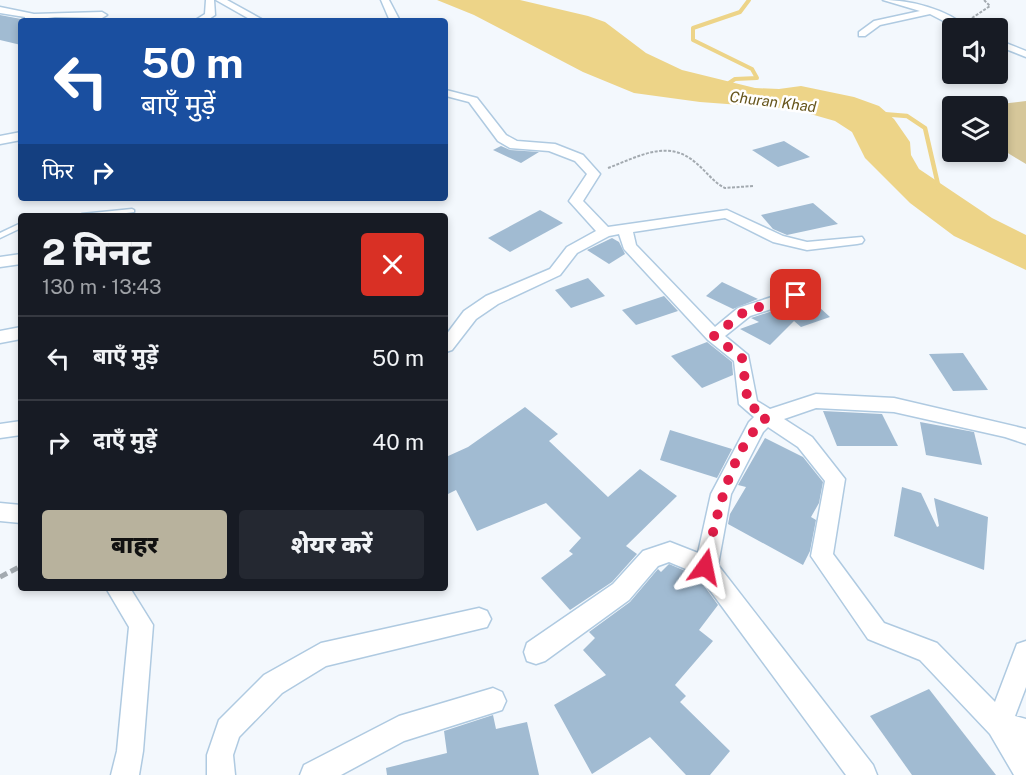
<!DOCTYPE html>
<html lang="hi">
<head>
<meta charset="utf-8">
<style>
  body { margin:0; font-family:"Public Sans","Noto Sans Devanagari",sans-serif; background:#242831; color:#f1f3f6; height:100vh; display:flex; flex-direction:column; font-size:22px; white-space:nowrap }
  * { box-sizing:border-box; margin:0 }
  p { font-size:20px; color:#9ea1a6 }
  .icon { flex:none; width:33px; height:33px; fill:none; stroke:currentColor; stroke-width:2; stroke-linecap:round; stroke-linejoin:round }
  .map { position:relative; flex:1; overflow:hidden }
  .side { position:absolute; left:18px; top:213px; width:430px; height:378px; display:flex; flex-direction:column; background:#171b24; border-radius:6px; box-shadow:0 3px 9px #0003 }
  .side>* { flex:none }
  .hud { position:absolute; left:18px; top:18px; width:430px; height:183px; border-radius:6px; box-shadow:0 3px 9px #0003; background:#1a4fa0; color:#fff; overflow:hidden }
  .buttons { position:absolute; left:942px; top:18px; display:grid; gap:12px }
  .buttons a { display:grid; place-items:center; width:66px; height:66px; border-radius:6px; background:#171b24; box-shadow:0 3px 9px #0003; font-size:30px }
  .pin { position:absolute; display:grid; place-items:center; width:51px; height:51px; color:#fff; margin:-26px; border-radius:12px; box-shadow:0 3px 9px #0006 }
  .me { position:absolute; width:66px; margin:-33px; rotate:12deg; stroke-linejoin:round; filter:drop-shadow(0 0 4px #0008) }
  .turn { display:flex; align-items:center; gap:21px; height:126px; padding:0 24px; font-size:27px }
  .turn .icon { width:78px; height:78px; stroke-width:2.5 }
  .turn b { display:block; font-size:42px; line-height:51px }
  .then { display:flex; align-items:center; height:57px; padding:0 24px; background:#0003; gap:12px; font-size:22px }
  .round { display:grid; place-items:center; flex:none; width:63px; height:63px; border-radius:6px; background:#242831 }
  .summary { display:flex; align-items:center; justify-content:space-between; height:102px; padding:0 24px }
  h1 { font-size:36px; font-weight:800; line-height:45px }
  .cta { display:flex; gap:12px; margin-top:auto; padding:12px 24px }
  .cta a { flex:1; height:69px; border-radius:6px; background:#b8b29d; color:#111; font-size:24px; font-weight:800; line-height:69px; text-align:center }
  .cta a+a { background:#242831; color:#f1f3f6 }
  ul { padding:0; list-style:none }
  li { display:flex; align-items:center; gap:18px; height:84px; padding:0 24px; border-top:2px solid #363941 }
  li div { flex:1 }
  li b { display:block; font-size:22px }
  li em { font-style:normal }
  .map>svg:first-child { display:block }
</style>
</head>
<body>
<div class="map">
<svg width="1026" height="775" viewBox="0 0 1026 775">
  <rect width="100%" height="100%" fill="#f3f8fd"/>
  <path fill="#d6c79a" d="M1026,101V164L998,147V106H984Z"/>
  <path fill="#edd488" d="M437,0H520L588,16L605,22L646,53L682,70L755,88L779,89L801,86L854,97L879,106L894,119L910,142L911,155L919,169L992,218L1026,235V270L954,236L910,203L865,158L852,132L835,121L793,109L700,102L634,93L583,72L474,15Z"/>
  <g fill="none" stroke-linecap="round" stroke-linejoin="round">
    <path stroke="#edd488" stroke-width="4" d="M730,90L729,83L735,79L757,78L752,69L693,40V28L740,12L749,0"/>
    <path stroke="#edd488" stroke-width="4.5" d="M882,114L907,116L925,128L939,189"/>
  </g>
  <g fill="#a1bbd2">
    <path d="M0,15L21,19V45L0,40Z"/>
    <path d="M784,141L810,157L778,167L752,150Z"/>
    <path d="M501,146L510,150L539,152L521,163L493,150Z"/>
    <path d="M813,203L838,224L787,235L773,229L761,215Z"/>
    <path d="M540,210L563,223L510,252L488,238Z"/>
    <path d="M612,238L619,242L625,254L609,264L587,250Z"/>
    <path d="M588,278L605,296L571,308L555,290Z"/>
    <path d="M722,282L758,299L733,309L706,296Z"/>
    <path d="M806,295L830,317L801,327L794,321L770,345L740,329L759,322L751,318L803,301Z"/>
    <path d="M664,296L678,311L636,325L622,310Z"/>
    <path d="M707,342L732,362L733,375L702,388L671,356Z"/>
    <path d="M963,353L988,390L953,391L929,354Z"/>
    <path d="M525,407L558,434L549,441L608,497L640,469L677,496L626,546L637,554L612,582L570,610L541,578L573,554L569,551L581,538L546,503L477,531L456,490L446,495V457L468,447Z"/>
    <path d="M823,411L882,414L898,446H837Z"/>
    <path d="M920,422L974,432L982,465L926,455Z"/>
    <path d="M670,430L732,449L717,478L660,460Z"/>
    <path d="M765,438L803,457L823,482L819,503L811,517L816,520L810,551L803,565L728,524L730,514L746,487L738,485Z"/>
    <path d="M902,487L921,493L937,527L939,526L934,498L988,517L984,570L894,536Z"/>
    <path d="M669,564L697,576L718,605L699,630L713,641L675,685L686,696L680,702L730,751L710,775H686L650,737L592,774L554,705L606,675L583,650L595,638L589,632L630,602L658,569L661,572Z"/>
    <path d="M929,689L996,775H912L870,716Z"/>
    <path d="M493,715L496,729L527,722L539,775H387L386,768L447,753L444,731Z"/>
  </g>
  <g fill="none" stroke-linecap="round" stroke-linejoin="round">
    <g stroke="#afcae1" stroke-width="3">
      <g id="lane">
        <path d="M132,209L134,210V212L103,216H79L82,214Z"/>
        <path d="M21,223V228L0,238V233Z"/>
      </g>
    </g>
    <g stroke="#afcae1" stroke-width="3">
      <g id="street">
        <path d="M206,0H214L215,15L206,21H194L205,14Z"/>
        <path d="M216,0H227L265,21H253Z"/>
        <path d="M381,0H389L400,21H390Z"/>
        <path d="M883,0C911,0 946,9 968,28H957L930,14L880,25L865,36H859V32L874,21L920,11Z"/>
        <path d="M0,7L34,14L102,12L107,15L102,18L55,17L25,21V17L0,13Z"/>
        <path d="M998,40L1026,51V57L998,46Z"/>
        <path d="M446,90L477,98L506,135L517,141L555,144L583,155L600,174L583,201L608,227L727,210L783,236L807,242L862,237L864,240L862,243L857,244L807,250L773,242L725,218L633,232L636,245L715,327L738,308L790,291H802L804,295L802,299L750,316L725,336L748,355L757,401L770,409L816,394L894,398L1026,429V444L1005,437L894,412L816,408L784,419L812,437L845,479L833,554L884,623L937,643L995,702L1017,644L1026,641V687L1015,716L1026,719V775H1014L990,734L920,660L868,639L811,556L825,481L798,447L768,427L763,432L731,494L718,565L873,765L877,775H846L698,574L669,562L658,566L629,600L545,661L536,664L527,661L524,652L527,643L613,584L643,551L670,542L698,553L711,494L749,422L754,417L739,404L734,361L708,340L624,249L619,234L609,236L577,253L560,275L498,304L476,319L452,350L446,352V335L464,311L486,296L550,269L567,247L596,231L569,201L587,174L575,161L549,151L510,148L498,141L469,102L446,96Z"/>
        <path d="M21,132V140L0,144V136Z"/>
        <path d="M21,254V264L0,267V257Z"/>
        <path d="M21,327V339L0,343V331Z"/>
        <path d="M21,421V435L0,438V424Z"/>
        <path d="M0,503L21,505V523L0,521Z"/>
        <path d="M106,588H130L153,625L143,751L139,775H111L117,751L129,627Z"/>
        <path d="M479,608L487,611L491,619L487,627L326,666L282,693L239,737L233,755L235,775H207V755L219,720L264,675L321,643Z"/>
        <path d="M493,688L502,692L506,701L502,710L404,741L341,775H300L304,765L399,716Z"/>
      </g>
    </g>
    <g stroke="#a3aab0" stroke-width="2" stroke-dasharray="3 1.5" stroke-linecap="butt">
      <path d="M972,18L990,6L984,0"/>
      <path d="M608,168C638,157 668,138 696,163C706,171 714,183 725,188L753,186"/>
    </g>
    <path stroke="#a3aab0" stroke-width="5" stroke-dasharray="8 4" stroke-linecap="butt" d="M0,577L21,566"/>
    <use href="#lane" fill="#fff" fill-rule="evenodd"/>
    <use href="#street" fill="#fff" fill-rule="evenodd"/>
  </g>
  <g fill="none" stroke-linecap="round" stroke-linejoin="round">
    <path stroke="#e11d48" stroke-width="10" stroke-dasharray="0 18" d="M705,567C716,520 729,450 767,417L748,404L742,358L714,336L744,312L796,295"/>
  </g>
  <g text-anchor="middle" stroke-width="5" stroke-linejoin="round" paint-order="stroke">
    <g font-size="15" font-style="italic" fill="#67561d" stroke="#fff">
      <text transform="translate(773 102) rotate(7)" y="5">Churan Khad</text>
    </g>
  </g>
</svg>
<div class="buttons">
<a><svg class="icon" aria-label="sound" viewBox="0 0 24 24"><path d="M4 9h4l5-4v14l-5-4H4zM17 9q2 3 0 6"/></svg></a>
<a><svg class="icon" aria-label="layers" viewBox="0 0 24 24"><path d="M12 4l9 5-9 5-9-5zM3 14l9 5 9-5"/></svg></a>
</div>
<div class="pin" style="left:796px;top:295px;background:#d93025"><svg class="icon" aria-label="arrive" viewBox="0 0 24 24"><path d="M6 21V4h12l-3 4 3 4H6"/></svg></div>
<svg class="me" style="left:705px;top:567px" viewBox="-20 -20 40 40"><path d="M0-17L14 15 0 8-14 15z" fill="#e11d48" stroke="#fff" stroke-width="4"/></svg>
<div class="hud">
<div class="turn"><svg class="icon" aria-label="left" viewBox="0 0 24 24"><path d="M17 20v-9H6M10 6l-5 5 5 5"/></svg><div><b>50 m</b>बाएँ मुड़ें</div></div>
<div class="then">फिर<svg class="icon" aria-label="right" viewBox="0 0 24 24"><path d="M7 20v-9h11M14 6l5 5-5 5"/></svg></div>
</div>
<section class="side">
<div class="summary"><div><h1>2 मिनट</h1><p>130 m · 13:43</p></div><a class="round" style="background:#d93025;color:#fff"><svg class="icon" aria-label="close" viewBox="0 0 24 24"><path d="M6 6l12 12M18 6L6 18"/></svg></a></div>
<ul>
<li><svg class="icon" aria-label="left" viewBox="0 0 24 24"><path d="M17 20v-9H6M10 6l-5 5 5 5"/></svg><div><b>बाएँ मुड़ें</b></div><em>50 m</em></li>
<li><svg class="icon" aria-label="right" viewBox="0 0 24 24"><path d="M7 20v-9h11M14 6l5 5-5 5"/></svg><div><b>दाएँ मुड़ें</b></div><em>40 m</em></li>
</ul>
<div class="cta"><a>बाहर</a><a>शेयर करें</a></div>
</section>
</div>
</body>
</html>
